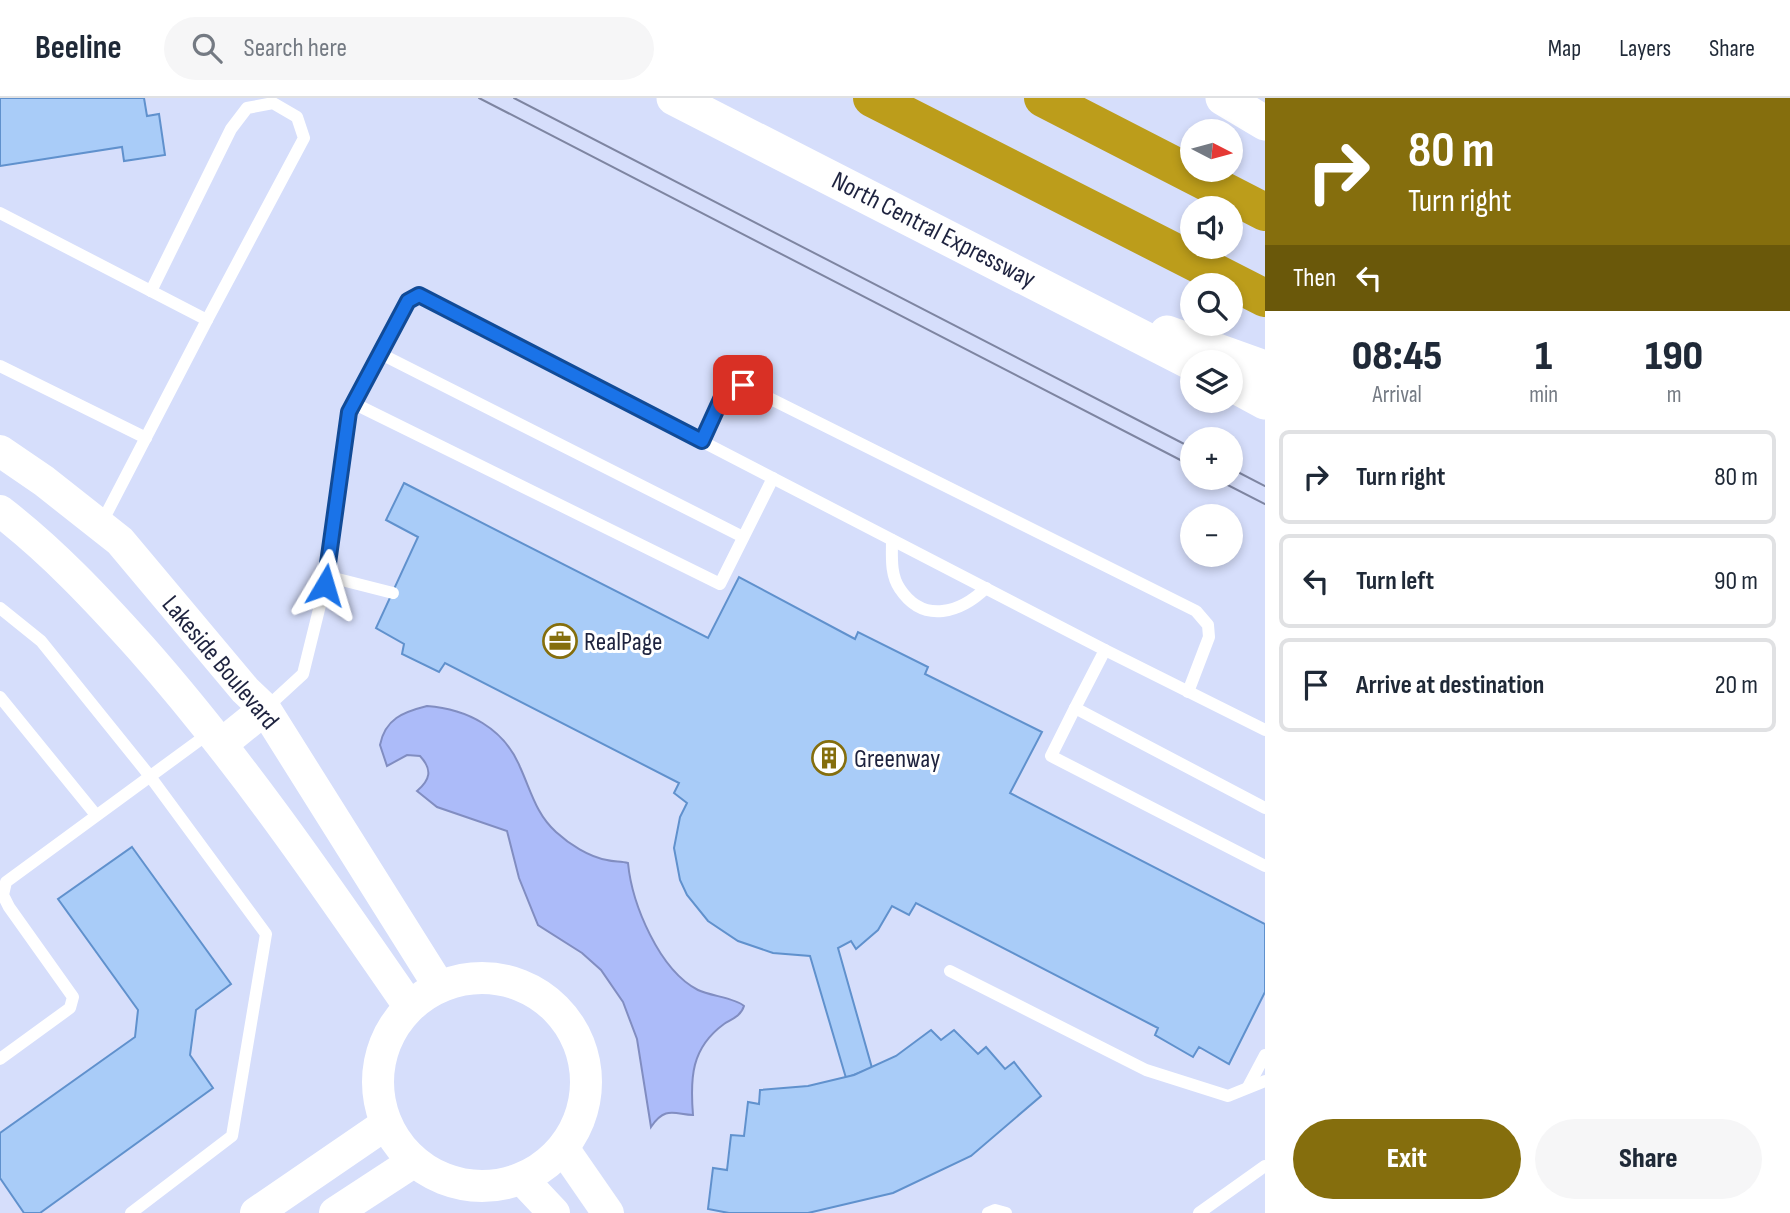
<!DOCTYPE html>
<html lang="en">
<head>
<meta charset="utf-8">
<style>
  body { margin:0; font-family:"Sofia Sans Condensed",sans-serif; background:#f6f6f7; color:#1f2937; height:100vh; display:flex; flex-direction:column; font-size:26px; white-space:nowrap }
  * { box-sizing:border-box; margin:0 }
  p { font-size:23px; color:#747a83 }
  .icon { flex:none; width:38px; height:38px; fill:none; stroke:currentColor; stroke-width:2; stroke-linecap:round; stroke-linejoin:round }
  .map { position:relative; flex:1; overflow:hidden }
  .panel { display:flex; flex-direction:column; background:#fff; width:525px }
  .panel>* { flex:none }
  .top-card { background:#856e0d; color:#fff; overflow:hidden }
  .needle { width:46px; rotate:96deg }
  .controls { position:absolute; left:1180px; top:21px; display:grid; gap:14px }
  .controls a { display:grid; place-items:center; width:63px; height:63px; border-radius:50%; background:#fff; box-shadow:0 4px 10px #0003; font-size:35px }
  .pin { position:absolute; display:grid; place-items:center; width:60px; height:60px; color:#fff; margin:-30px; border-radius:14px; box-shadow:0 4px 10px #0006 }
  .me { position:absolute; width:77px; margin:-38px; rotate:7deg; stroke-linejoin:round; filter:drop-shadow(0 0 5px #0008) }
  .turn { display:flex; align-items:center; gap:24px; height:147px; padding:0 28px; font-size:32px }
  .turn .icon { width:91px; height:91px; stroke-width:2.5 }
  .turn b { display:block; font-size:49px; line-height:60px }
  .then { display:flex; align-items:center; height:66px; padding:0 28px; background:#0003; gap:14px; font-size:26px }
  .eta { display:flex; justify-content:space-evenly; align-items:center; height:119px; text-align:center }
  .eta b { font-size:42px; font-weight:800; line-height:49px }
  .primary-button { display:flex; gap:14px; margin-top:auto; padding:14px 28px }
  .primary-button a { flex:1; height:80px; border-radius:42px; background:#856e0d; color:#fff; font-size:28px; font-weight:800; line-height:80px; text-align:center }
  .primary-button a+a { background:#f6f6f7; color:#1f2937 }
  ul { padding:0; list-style:none }
  li { display:flex; align-items:center; gap:21px; height:94px; margin:0 14px 10px; padding:0 14px; border:4px solid #e0e1e3; border-radius:10px }
  li div { flex:1 }
  li b { display:block; font-size:26px }
  li em { font-style:normal }
  header { display:flex; align-items:center; gap:42px; box-sizing:border-box; height:98px; padding:0 35px; background:#fff; border-bottom:2px solid #e0e1e3 }
  header strong { font-size:33px }
  nav { display:flex; gap:38px; margin-inline-start:auto; font-size:24px }
  .search { width:490px; height:63px; background:#f6f6f7; display:flex; align-items:center; gap:18px; box-sizing:border-box; padding:0 24px; border-radius:38px; color:#747a83; font-size:26px }
  main { display:flex; flex:1; min-height:0 }
  .map>svg:first-child { display:block }
</style>
</head>
<body>
<header>
<strong>Beeline</strong>
<div class="search"><svg class="icon" aria-label="search" viewBox="0 0 24 24"><circle cx="10" cy="10" r="6"/><path d="M15 15l6 6"/></svg>Search here</div>
<nav><a>Map</a><a>Layers</a><a>Share</a></nav>
</header>
<main>
<div class="map">
<svg width="1265" height="1115" viewBox="0 0 1265 1115">
  <rect width="100%" height="100%" fill="#d6defb"/>
  <path fill="#acbbf9" stroke="#818dc1" stroke-width="2" d="M427,608C467,611 504,630 520,669C531,693 536,716 556,734C569,746 589,759 607,762C614,764 621,763 628,765C632,806 659,872 698,892C710,898 736,900 744,908C741,918 732,921 724,926C691,950 690,980 693,1017C674,1016 665,1008 651,1029L637,941L623,904L601,872L582,855L538,827L519,780L507,733L437,709L417,693C430,682 433,672 420,658L407,657L387,668L380,647C385,621 403,614 427,608Z"/>
  <g fill="#a9ccf8" stroke="#6091cd" stroke-width="2">
    <path d="M0,0H144L147,18L159,16L165,57L124,63L122,49L0,68Z"/>
    <path d="M404,385L708,540L739,479L855,541L858,534L928,569L925,576L1042,634L1010,695L1265,826V894L1229,966L1199,949L1193,959L1155,937L1158,930L916,805L909,817L892,808L878,832L856,851L851,843L838,850L872,970L846,980L810,858L773,855L738,843L708,823L687,797L680,782L674,750L680,719L687,705L674,695L679,685L445,565L439,574L402,556L404,546L376,530L418,439L386,422Z"/>
    <path d="M132,749L231,886L196,912L190,957L213,990L40,1115H24L0,1080V1035L135,939L138,912L58,801Z"/>
    <path d="M931,932L941,942L954,932L978,956L986,949L1005,971L1014,964L1041,998L971,1058L893,1095L808,1115H729L708,1111L713,1070L727,1072L731,1037L744,1038L748,1004L759,1006L760,992L808,988L854,977L896,958Z"/>
  </g>
  <g fill="none" stroke-linecap="round" stroke-linejoin="round">
    <g stroke="#fff" stroke-width="12">
      <path d="M0,115L207,222L100,428"/>
      <path d="M151,193L231,31L247,10L273,5L297,19L304,40L207,222"/>
      <path d="M379,255L743,439"/>
      <path d="M0,268L146,340"/>
      <path d="M353,305L720,486L773,380"/>
      <path d="M701,343L723,297L743,287L1196,513L1208,527L1209,539L1188,594"/>
      <path d="M892,442C892,458 890,477 900,491C924,527 961,514 986,490"/>
      <path d="M326,478L393,495"/>
      <path d="M0,510L41,543L149,677L266,836L232,1038L131,1115"/>
      <path d="M1105,552L1265,632"/>
      <path d="M0,599L96,717"/>
      <path d="M266,610L303,576L325,487L349,314L408,203L419,197L1105,552L1075,610L1265,710"/>
      <path d="M1075,610L1051,658L1265,768"/>
      <path d="M950,873L1146,972L1228,998L1265,983"/>
      <path d="M0,961L70,910L73,899L9,809L3,797L6,784L212,633"/>
      <path d="M1248,989L1265,957"/>
      <path d="M988,1115L995,1112L1006,1115"/>
      <path d="M1199,1115L1265,1068"/>
    </g>
    <g stroke="#fff" stroke-width="32">
      <path d="M0,353L44,383L120,443L245,592L265,611L439,888"/>
      <path d="M0,413C52,453 97,501 141,550C240,662 324,785 409,908"/>
      <path d="M223,645L265,611"/>
      <circle cx="482" cy="984" r="104"/>
      <path d="M563,1050L608,1115"/>
      <path d="M522,1081L554,1115"/>
      <path d="M256,1115L386,1026"/>
      <path d="M335,1115L413,1064"/>
    </g>
    <g stroke="#fff" stroke-width="35">
      <path d="M674,0L1192,265"/>
      <path d="M1223,0L1265,25"/>
      <path d="M1167,235L1265,270"/>
      <path d="M1230,285L1265,304"/>
    </g>
    <g stroke="#bc9d1b" stroke-width="38">
      <path d="M872,0L1265,200"/>
      <path d="M1043,0L1265,114"/>
    </g>
    <g stroke="#7e85a1" stroke-width="2">
      <path d="M479,0L1192,368"/>
      <path d="M514,0L1192,350"/>
      <path d="M1230,370L1265,388"/>
      <path d="M1214,380L1265,406"/>
    </g>
  </g>
  <g fill="none" stroke-linecap="round" stroke-linejoin="round">
    <g stroke="#114b97" stroke-width="18">
      <path id="route" d="M325,487L349,314L408,203L419,197L702,343L723,297L743,287"/>
    </g>
    <use href="#route" stroke="#1a73e8" stroke-width="12"/>
  </g>
  <defs>
    <g id="office-ring" transform="scale(1.75)"><circle r="9.5" fill="#fff" stroke="#856e0d" stroke-width="1.5"/><path d="M-6-3h4V-5.5h4V-3h4V5H-6ZM-1-4.5V-3h2v-1.5ZM-6 0V1H6V0Z" fill="#856e0d"/></g>
    <g id="building-ring" transform="scale(1.75)"><circle r="9.5" fill="#fff" stroke="#856e0d" stroke-width="1.5"/><path d="M-4-6H4V6H1V3H-1V6H-4ZM-2.5-4.3h1.7v1.8h-1.7ZM.8-4.3h1.7v1.8H.8ZM-2.5-1h1.7V.8h-1.7ZM.8-1h1.7V.8H.8Z" fill="#856e0d"/></g>
  </defs>
  <g fill-rule="evenodd">
    <use href="#office-ring" x="560" y="543"/>
    <use href="#building-ring" x="829" y="660"/>
  </g>
  <g text-anchor="middle" stroke-width="6" stroke-linejoin="round" paint-order="stroke">
    <g font-size="26" fill="#1e233f" stroke="#fff">
      <text transform="translate(934 131) rotate(27)" y="9">North Central Expressway</text>
      <text transform="translate(221 564) rotate(50)" y="9">Lakeside Boulevard</text>
    </g>
    <g font-size="26" fill="#1e233f" stroke="#fff" text-anchor="start">
      <text x="584" y="552">RealPage</text>
      <text x="854" y="669">Greenway</text>
    </g>
  </g>
</svg>
<div class="controls">
<a><svg class="needle" viewBox="-14 -14 28 28"><path d="M0-13l5 13h-10z" fill="#e53935"/><path d="M0 13l5-13h-10z" fill="#747a83"/></svg></a>
<a><svg class="icon" aria-label="sound" viewBox="0 0 24 24"><path d="M4 9h4l5-4v14l-5-4H4zM17 9q2 3 0 6"/></svg></a>
<a><svg class="icon" aria-label="search" viewBox="0 0 24 24"><circle cx="10" cy="10" r="6"/><path d="M15 15l6 6"/></svg></a>
<a><svg class="icon" aria-label="layers" viewBox="0 0 24 24"><path d="M12 4l9 5-9 5-9-5zM3 14l9 5 9-5"/></svg></a>
<a>+</a>
<a>−</a>
</div>
<div class="pin" style="left:743px;top:287px;background:#d93025"><svg class="icon" aria-label="arrive" viewBox="0 0 24 24"><path d="M6 21V4h12l-3 4 3 4H6"/></svg></div>
<svg class="me" style="left:325px;top:487px" viewBox="-20 -20 40 40"><path d="M0-17L14 15 0 8-14 15z" fill="#1a73e8" stroke="#fff" stroke-width="4"/></svg>
</div>
<section class="panel">
<div class="top-card">
<div class="turn"><svg class="icon" aria-label="right" viewBox="0 0 24 24"><path d="M7 20v-9h11M14 6l5 5-5 5"/></svg><div><b>80 m</b>Turn right</div></div>
<div class="then">Then<svg class="icon" aria-label="left" viewBox="0 0 24 24"><path d="M17 20v-9H6M10 6l-5 5 5 5"/></svg></div>
</div>
<div class="eta">
<div><b>08:45</b><p>Arrival</p></div>
<div><b>1</b><p>min</p></div>
<div><b>190</b><p>m</p></div>
</div>
<ul>
<li><svg class="icon" aria-label="right" viewBox="0 0 24 24"><path d="M7 20v-9h11M14 6l5 5-5 5"/></svg><div><b>Turn right</b></div><em>80 m</em></li>
<li><svg class="icon" aria-label="left" viewBox="0 0 24 24"><path d="M17 20v-9H6M10 6l-5 5 5 5"/></svg><div><b>Turn left</b></div><em>90 m</em></li>
<li><svg class="icon" aria-label="arrive" viewBox="0 0 24 24"><path d="M6 21V4h12l-3 4 3 4H6"/></svg><div><b>Arrive at destination</b></div><em>20 m</em></li>
</ul>
<div class="primary-button"><a>Exit</a><a>Share</a></div>
</section>
</main>
</body>
</html>
